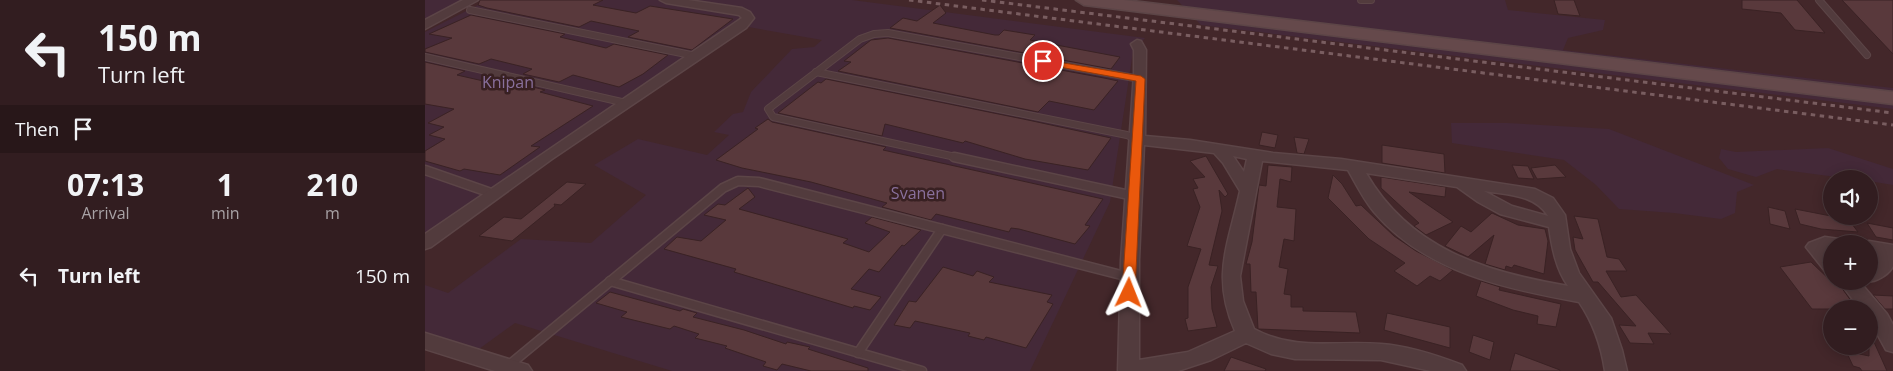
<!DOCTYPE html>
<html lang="en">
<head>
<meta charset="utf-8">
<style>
  body { margin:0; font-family:"Open Sans",sans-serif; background:#3d2a2d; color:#f1f3f6; height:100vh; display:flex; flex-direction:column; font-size:19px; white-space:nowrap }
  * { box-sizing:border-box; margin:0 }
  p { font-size:16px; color:#a8a2a5 }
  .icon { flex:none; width:28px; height:28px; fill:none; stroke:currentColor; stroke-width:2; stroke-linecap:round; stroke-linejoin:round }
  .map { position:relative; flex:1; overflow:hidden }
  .panel { display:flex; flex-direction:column; background:#321d20; width:425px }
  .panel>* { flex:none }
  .guide { background:#321d20; color:#f1f3f6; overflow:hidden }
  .tools { position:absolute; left:1398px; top:170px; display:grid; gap:10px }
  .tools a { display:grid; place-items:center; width:55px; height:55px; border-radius:50%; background:#321d20; box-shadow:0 2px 12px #0003,0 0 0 1px #4d3b3e; font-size:25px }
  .pin { position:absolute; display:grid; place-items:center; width:42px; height:42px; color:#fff; margin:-21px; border:2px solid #fff; border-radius:50%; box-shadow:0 1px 5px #0007 }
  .me { position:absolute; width:55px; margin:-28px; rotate:2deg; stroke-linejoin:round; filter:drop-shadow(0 0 4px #0008) }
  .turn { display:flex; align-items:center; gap:18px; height:105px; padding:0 15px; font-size:22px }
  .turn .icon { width:65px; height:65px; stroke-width:2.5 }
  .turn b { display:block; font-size:35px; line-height:42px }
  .then { display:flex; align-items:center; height:48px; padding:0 15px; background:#0003; gap:10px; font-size:19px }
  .eta { display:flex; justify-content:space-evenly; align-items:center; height:85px; text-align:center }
  .eta b { font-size:30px; font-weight:700; line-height:35px }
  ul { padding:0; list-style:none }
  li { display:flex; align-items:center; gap:15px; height:75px; padding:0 15px }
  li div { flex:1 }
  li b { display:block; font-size:19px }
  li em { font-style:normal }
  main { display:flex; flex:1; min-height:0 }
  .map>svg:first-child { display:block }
</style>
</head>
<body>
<main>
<section class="panel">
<div class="guide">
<div class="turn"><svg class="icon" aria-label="left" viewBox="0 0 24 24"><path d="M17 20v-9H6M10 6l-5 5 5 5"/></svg><div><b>150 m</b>Turn left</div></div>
<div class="then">Then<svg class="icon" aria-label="arrive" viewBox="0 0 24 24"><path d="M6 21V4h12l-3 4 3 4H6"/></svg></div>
</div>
<div class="eta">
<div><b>07:13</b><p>Arrival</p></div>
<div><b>1</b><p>min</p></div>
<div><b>210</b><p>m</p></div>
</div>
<ul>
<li><svg class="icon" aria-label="left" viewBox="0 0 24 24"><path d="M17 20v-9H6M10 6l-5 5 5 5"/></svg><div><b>Turn left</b></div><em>150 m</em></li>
</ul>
</section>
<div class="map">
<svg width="1468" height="371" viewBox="0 0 1468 371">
  <rect width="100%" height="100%" fill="#43272a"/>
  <g fill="#442938">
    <path d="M0,0H37L0,19Z"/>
    <path d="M63,0H427L720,38L708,52L685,202L605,371H247L90,323L54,349L0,333V285L23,293L96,239L166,243L221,195L169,165L213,139L282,155L304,135L289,132L308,114L318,112L326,92L367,49L389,47L397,40L312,25L0,241V32Z"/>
    <path d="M752,0H1080L1083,10L1180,20L1178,30L1143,38L1138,50L1468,88V109L776,25Z"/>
    <path d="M1026,123H1082L1184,129L1329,185L1312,192L1310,213L1296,219L1249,213L1194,209L1171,185L1139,160L1027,143Z"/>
    <path d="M1403,148L1468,169V185L1444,181V179H1426L1352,169L1331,177L1303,169L1294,158L1296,149L1311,152Z"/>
  </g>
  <g fill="#59393c" stroke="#3a2224">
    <path d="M55,0H178L168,5L211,13L225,6L308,19L267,50L203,37L214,31L166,21L154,27L62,8L53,5Z"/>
    <path d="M1129,0H1149L1155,16L1133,14Z"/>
    <path d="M1317,0H1372L1400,33L1370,30L1356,13L1317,9Z"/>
    <path d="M1417,0H1468V54Z"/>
    <path d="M515,5L521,13L508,23L570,35H574L579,30L610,35L605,40L695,57L686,69L465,28L478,18L492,21Z"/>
    <path d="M46,15L140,34L135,37L181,48L189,44L243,55L218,74L194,87L148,75L134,82L98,74L107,69L66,59L54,64L0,52V49L27,38L4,34Z"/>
    <path d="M463,38L679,78L693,81L669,110L624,101L613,112L413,71L426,62L419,61L446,40Z"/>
    <path d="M0,62L40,71L32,75L76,85L84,81L120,90L115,92L168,106L106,146L115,147L75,175L39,169L35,171L0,161V151L20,139L4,135L19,127L3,123L29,109L0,104Z"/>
    <path d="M401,79L603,120L686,138L663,170L600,159L540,141L538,143L460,124L457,136L353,113L393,82L396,83Z"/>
    <path d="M343,119L347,122L461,147L458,150L678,199L660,225L665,226L650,244L594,229L586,228L584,232L511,214L506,220L457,207L462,203L386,182L317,168L291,160L333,129L330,128Z"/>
    <path d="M837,132L853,135L850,148L834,145Z"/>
    <path d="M869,137L884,139L879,154L872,153Z"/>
    <path d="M957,145L1019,154L1020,173L957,163Z"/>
    <path d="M781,156L803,194L800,197L794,190L797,211L784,265L793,266L786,287L787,309L792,327L763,331L760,319L763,318V287L776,249L762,246L775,207L768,189L773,188L768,179L780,177L765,161Z"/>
    <path d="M843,165L867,167L866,182L855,179L852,207L871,209L869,241L859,239L854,267L863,269L859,294L866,295V307H878V311L931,312L935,333L833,329L831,292H826L825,264H821L827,242L834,185L841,186Z"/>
    <path d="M1087,165L1103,166L1109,179L1093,178Z"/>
    <path d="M1130,165L1141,177L1112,179L1106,168Z"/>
    <path d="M908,175L917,184L931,206L936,205L969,236L991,251L1028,270L1015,281L1005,276L992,286L969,271L980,263L944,239L903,198Z"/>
    <path d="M956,177L1021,187L1020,197L984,192L1028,222L1001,235L989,226L994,223L956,188Z"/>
    <path d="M142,182L161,184L136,205L129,204L130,206L87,241L54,236L79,217L96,219Z"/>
    <path d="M323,188L330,197L314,209L423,239L418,243L444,252L465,232L440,223L447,217L496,230L479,246L477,245L454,272L444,269L426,289L456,297L445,310L429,306L428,308L309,272L311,269L239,249L252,237L276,241L301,220L279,215L293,204L300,205Z"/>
    <path d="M1343,207L1360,211L1365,229L1345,224Z"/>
    <path d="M1370,209L1406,216H1421L1433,232L1396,229L1375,224Z"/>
    <path d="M1067,213L1093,225L1120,229L1123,241L1119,274L1089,265L1087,268L1081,266L1080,270L1060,264L1069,235L1043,257L1020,246L1036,226L1046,232Z"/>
    <path d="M1149,216L1173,219L1182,257L1194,259L1202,271H1181L1196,297L1211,295L1246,334L1223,333L1229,344L1205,343L1194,325L1211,326L1173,282H1168L1150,250L1148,237L1158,239Z"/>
    <path d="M1442,223L1468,228V240L1451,237Z"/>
    <path d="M1386,262L1406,281L1416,287L1432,309H1387L1355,267Z"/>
    <path d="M518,267L548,276L552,271L569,277L564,282L627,295L622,302L628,304L601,348L561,337L559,340L543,336L545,333L490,321L485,328L469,325L484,301L491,302Z"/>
    <path d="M1056,281L1075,287L1074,290L1136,304L1131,327L1112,324L1113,316L1088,310L1051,296Z"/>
    <path d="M185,292L255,311L258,309L272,313L268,317L319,330L361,344L362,342L385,347L383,349L443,368V371H386L357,364L352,370L338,366L341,362L300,348L302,346L270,338L274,334L249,326L245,329L196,317L202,312L171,303Z"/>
    <path d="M1448,295L1468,296V309H1460Z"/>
    <path d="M962,313L1025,327V348L959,330Z"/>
    <path d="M1444,331L1458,362L1462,371H1437L1435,368L1428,366L1421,351L1444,356Z"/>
    <path d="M1048,335L1069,342L1065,360L1044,352Z"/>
    <path d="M1090,353L1135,370V371H1085Z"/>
    <path d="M806,357L841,369L840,371H799Z"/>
  </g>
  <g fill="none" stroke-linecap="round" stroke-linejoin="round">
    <g stroke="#5c4547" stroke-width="8">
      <g id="service-far1">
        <path d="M936,0H946"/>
        <path d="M1394,0L1442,55"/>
        <path d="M45,10L271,56"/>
        <path d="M0,57L201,103"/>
        <path d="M391,72L702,135L712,140"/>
        <path d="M535,158L348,117L343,109L435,39L449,34L463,33L715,79"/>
      </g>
    </g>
    <g stroke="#5c4547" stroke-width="11">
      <g id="service">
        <path d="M529,157L709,196"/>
        <path d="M0,170L69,194"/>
        <path d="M185,281L497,371"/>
        <path d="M433,353L517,229"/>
        <path d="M83,366L298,188L313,181L334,182L704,277"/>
      </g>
    </g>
    <g stroke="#5c4547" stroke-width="3">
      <g id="minor">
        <path d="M38,0H53L0,29V20Z"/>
        <path d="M235,0H263L317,8L325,12L329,18L321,28L127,159L6,247L0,249V234L317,18L314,15L241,3Z"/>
        <path d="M712,40L716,41L721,50L720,136L765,140L848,153L916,159L1110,189L1128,198L1140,215L1145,249L1154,273L1186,318L1197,350L1202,371H1180C1176,345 1169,324 1154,302C1081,289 1000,272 949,212C939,200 931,184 923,170L837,161L815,276L818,301L829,329C872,352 910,340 956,344C984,346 1011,355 1037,365L1041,371H1006L956,360L870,359L846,354L821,343L786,360L753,371H693L696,260L709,73V50L706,44ZM719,145L789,153L798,163L815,191C803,246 786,276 810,331L763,352L714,360V260ZM808,156L822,159L819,172ZM941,173L1032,187L1053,202L1075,214L1124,227C1127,248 1131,269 1143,286C1060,272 985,249 941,173ZM1059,191C1082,195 1109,194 1123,216L1087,206Z"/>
        <path d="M1400,237L1421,240L1424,244H1406V249H1402L1406,254V272L1400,271L1381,247L1384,243Z"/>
        <path d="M1444,241L1468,245C1468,251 1468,260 1468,266C1464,275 1448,284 1440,281H1444V267L1451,262L1453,255L1444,253V244H1437Z"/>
        <path d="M1414,281H1434L1462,314L1468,325V352L1461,350L1444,319V309H1435Z"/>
        <path d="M0,333L103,365L107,371H70L0,349Z"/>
      </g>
    </g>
    <g stroke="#5c4547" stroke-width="3">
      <path id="secondary" d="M651,0H699L1468,92V104L659,5Z"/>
    </g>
    <use href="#service-far1" stroke="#523b3d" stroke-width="6"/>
    <use href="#service" stroke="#523b3d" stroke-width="8"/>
    <use href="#minor" fill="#523b3d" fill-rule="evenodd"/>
    <use href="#secondary" fill="#65494b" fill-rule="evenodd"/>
    <g stroke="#795d60" stroke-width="3" stroke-dasharray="4.5 4.5" stroke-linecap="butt">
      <path d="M484,0L1468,125"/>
      <path d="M557,0L1468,113"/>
    </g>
  </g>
  <path fill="#ea580c" stroke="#983908" d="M615,59L716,76L720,79L710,293L708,296H699L697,293L711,81L618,64L615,63Z"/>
  <g text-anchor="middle" stroke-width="5" stroke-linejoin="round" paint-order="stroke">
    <g font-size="16" fill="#89709d" stroke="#382022">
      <text x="83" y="88">Knipan</text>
      <text x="493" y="199">Svanen</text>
    </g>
  </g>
</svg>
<div class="tools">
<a><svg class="icon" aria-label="sound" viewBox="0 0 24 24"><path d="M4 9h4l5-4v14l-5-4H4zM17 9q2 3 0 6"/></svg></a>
<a>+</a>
<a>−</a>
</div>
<div class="pin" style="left:618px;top:61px;background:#d93025"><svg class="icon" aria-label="arrive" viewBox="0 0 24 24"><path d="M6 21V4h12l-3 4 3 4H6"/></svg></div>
<svg class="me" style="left:704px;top:293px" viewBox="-20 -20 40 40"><path d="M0-17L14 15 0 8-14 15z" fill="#ea580c" stroke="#fff" stroke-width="4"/></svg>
</div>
</main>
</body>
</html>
